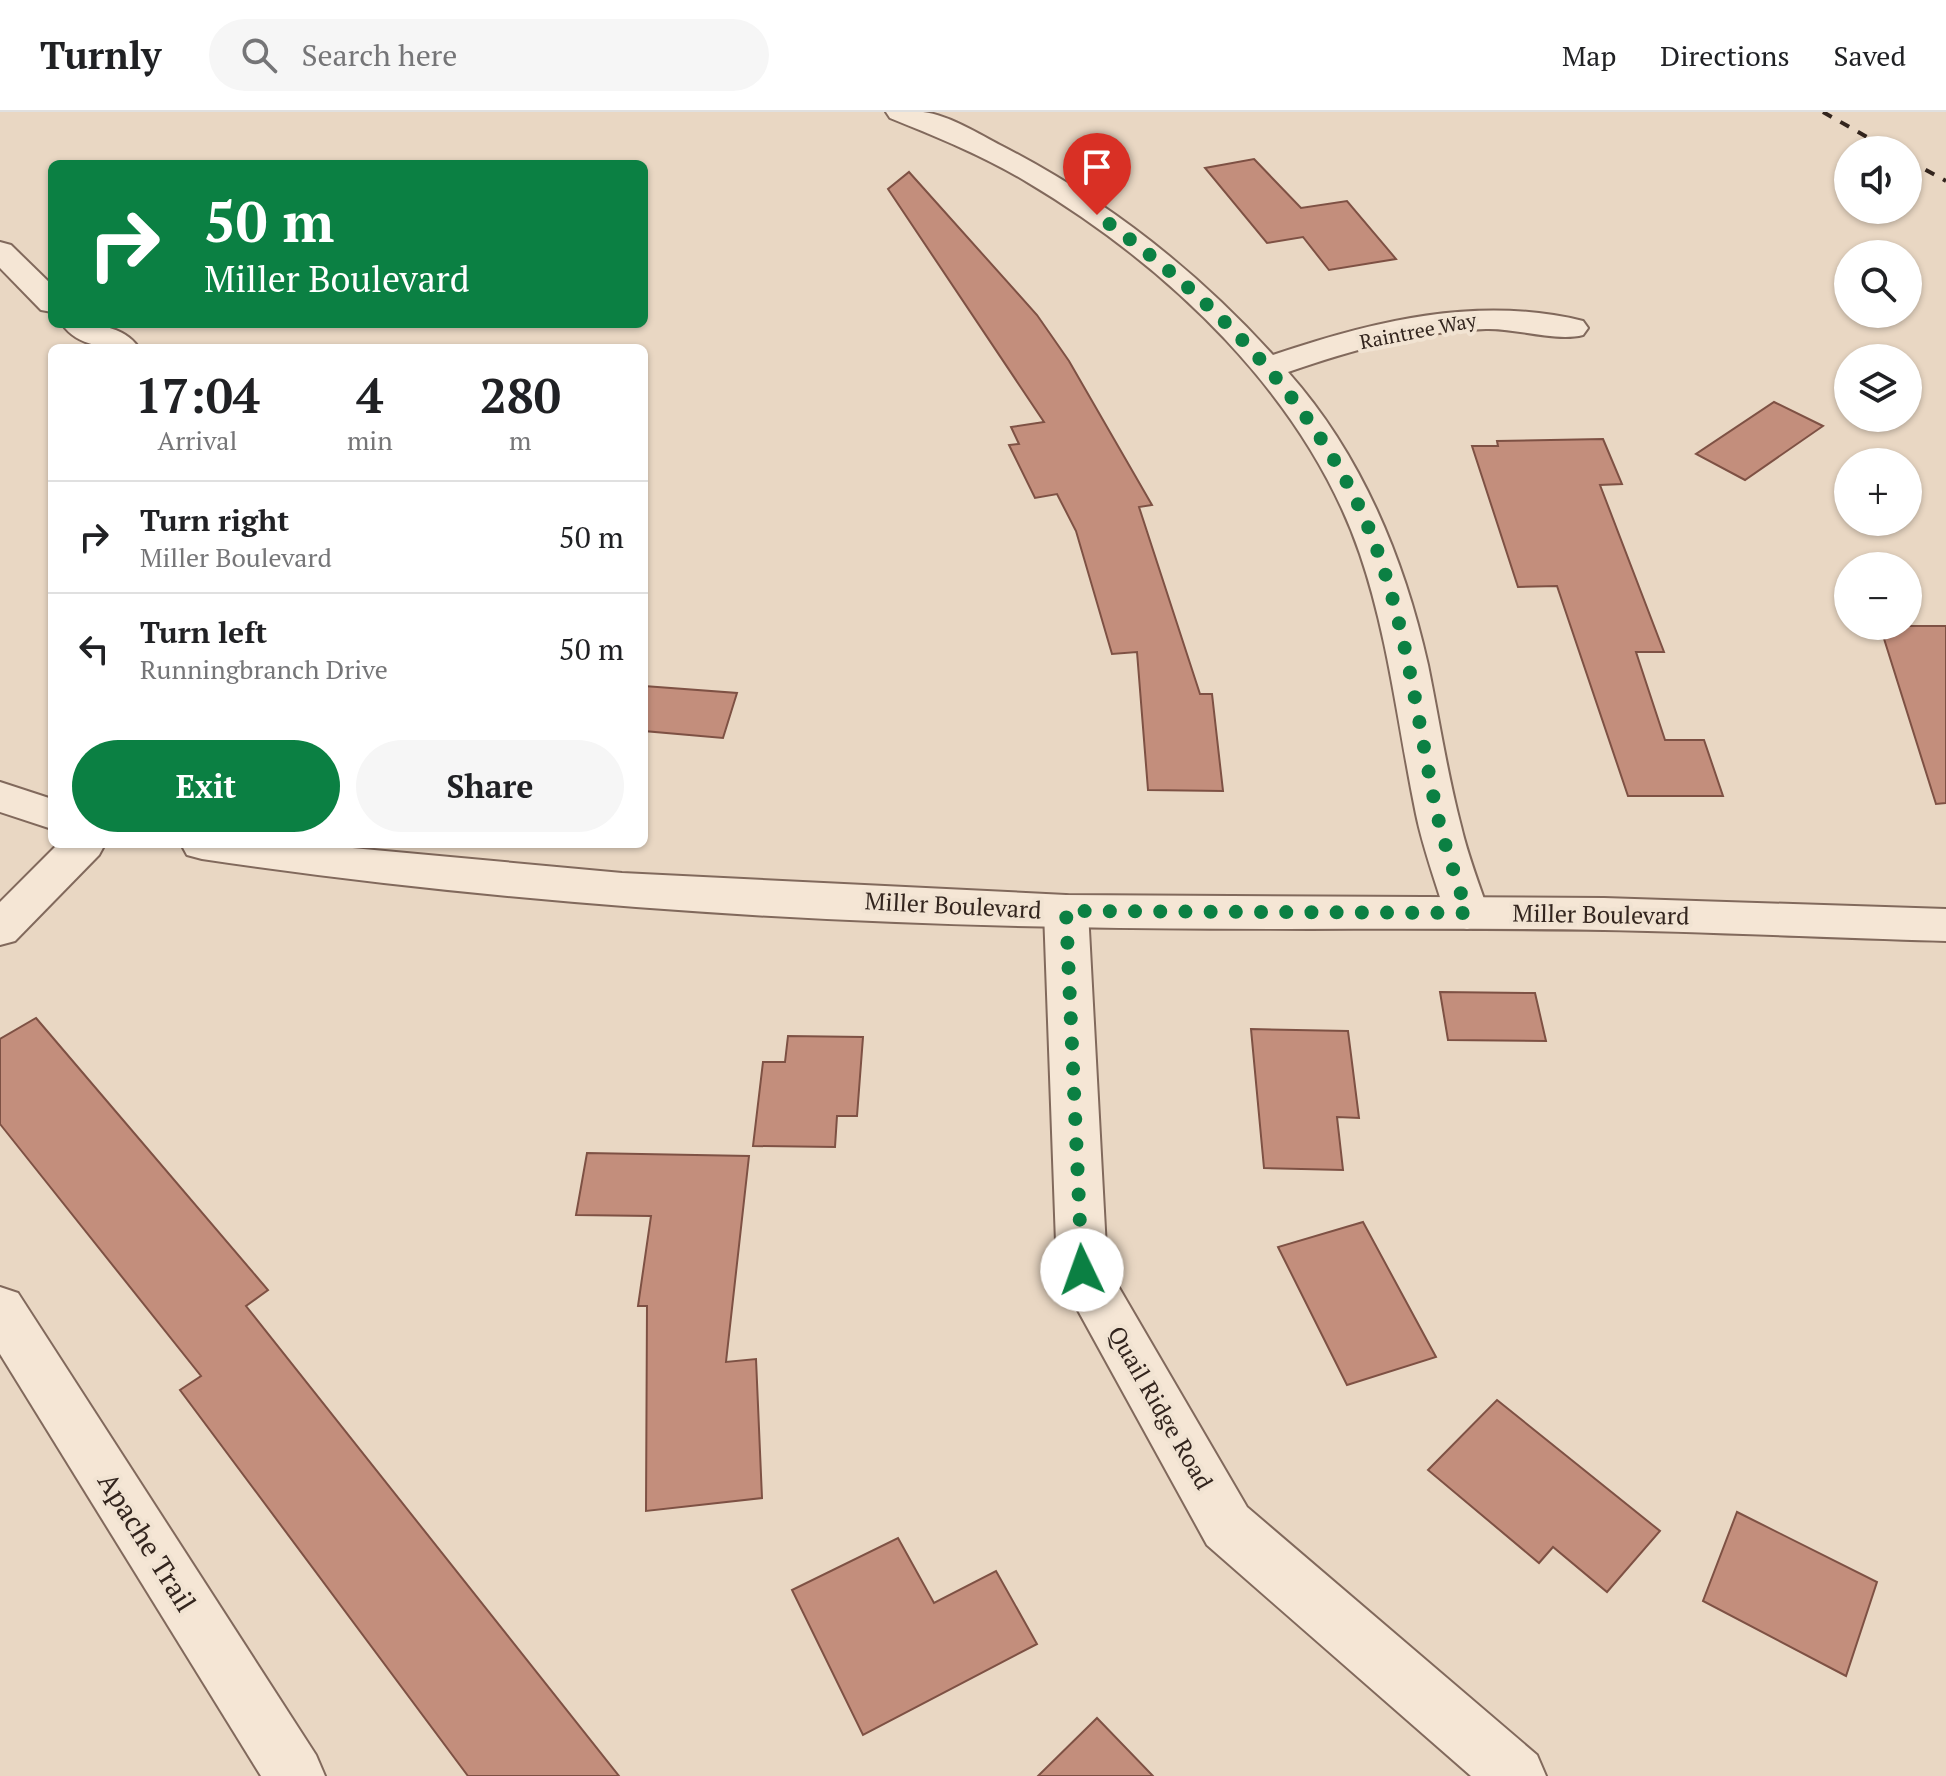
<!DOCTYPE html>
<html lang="en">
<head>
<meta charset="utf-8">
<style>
  body { margin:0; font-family:"PT Serif",serif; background:#f6f6f6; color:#202124; height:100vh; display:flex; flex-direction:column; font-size:30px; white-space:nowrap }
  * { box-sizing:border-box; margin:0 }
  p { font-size:26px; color:#757577 }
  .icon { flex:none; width:44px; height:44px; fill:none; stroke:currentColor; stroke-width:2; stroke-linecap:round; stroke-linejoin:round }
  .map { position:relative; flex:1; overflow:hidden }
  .panel { position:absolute; left:48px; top:232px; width:600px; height:504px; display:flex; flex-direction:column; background:#fff; border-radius:12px; box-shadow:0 2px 6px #0004 }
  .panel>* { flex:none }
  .guide { position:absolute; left:48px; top:48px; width:600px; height:168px; border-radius:12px; box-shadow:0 2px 6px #0004; background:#0b8043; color:#fff; overflow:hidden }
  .buttons { position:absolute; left:1834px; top:24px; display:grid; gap:16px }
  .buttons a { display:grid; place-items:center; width:88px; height:88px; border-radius:50%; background:#fff; box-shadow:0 2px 6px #0004; font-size:40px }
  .pin { position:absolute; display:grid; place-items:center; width:68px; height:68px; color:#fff; margin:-82px -34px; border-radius:50% 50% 50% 0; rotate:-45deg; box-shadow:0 0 8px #0007 }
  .pin .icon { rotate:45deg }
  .me { position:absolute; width:88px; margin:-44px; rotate:357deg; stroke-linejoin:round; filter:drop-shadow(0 0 6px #0008) }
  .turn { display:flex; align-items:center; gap:28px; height:168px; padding:0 24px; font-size:36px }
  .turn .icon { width:104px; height:104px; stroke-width:2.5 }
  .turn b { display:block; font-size:56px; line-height:68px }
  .eta { display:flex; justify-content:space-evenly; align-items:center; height:136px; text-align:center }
  .eta b { font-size:48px; font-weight:700; line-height:56px }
  .cta { display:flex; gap:16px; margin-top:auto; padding:16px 24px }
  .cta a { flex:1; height:92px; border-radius:48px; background:#0b8043; color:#fff; font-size:32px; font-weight:700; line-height:92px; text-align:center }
  .cta a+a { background:#f6f6f6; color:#202124 }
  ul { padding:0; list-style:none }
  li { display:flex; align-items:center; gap:24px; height:112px; padding:0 24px; border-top:2px solid #e0e0e0 }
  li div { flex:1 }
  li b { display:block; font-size:30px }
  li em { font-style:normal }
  header { display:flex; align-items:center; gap:48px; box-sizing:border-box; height:112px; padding:0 40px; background:#fff; border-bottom:2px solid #e0e0e0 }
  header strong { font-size:38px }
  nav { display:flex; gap:44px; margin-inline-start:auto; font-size:28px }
  .search { width:560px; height:72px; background:#f6f6f6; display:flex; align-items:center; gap:20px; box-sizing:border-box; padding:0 28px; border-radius:44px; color:#757577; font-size:30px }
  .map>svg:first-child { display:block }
</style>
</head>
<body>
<header>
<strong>Turnly</strong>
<div class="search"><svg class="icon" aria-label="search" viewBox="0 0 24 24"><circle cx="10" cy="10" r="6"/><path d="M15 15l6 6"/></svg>Search here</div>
<nav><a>Map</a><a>Directions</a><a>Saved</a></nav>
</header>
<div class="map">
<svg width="1946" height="1664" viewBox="0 0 1946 1664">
  <rect width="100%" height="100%" fill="#e9d7c3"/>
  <g fill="#c38e7c" stroke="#7e5144" stroke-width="2">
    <path d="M1254,47L1301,96L1347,89L1396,147L1329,158L1303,125L1267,131L1205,56Z"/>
    <path d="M909,60L1037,203L1069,249L1152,393L1139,395L1200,582H1212L1223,679L1148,678L1137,540L1112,542L1076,419L1057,382L1035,386L1009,333L1019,332L1011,315L1044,310L888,77Z"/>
    <path d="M1774,290L1823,314L1745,368L1696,342Z"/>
    <path d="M1603,327L1622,372L1600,373L1664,540H1636L1665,628H1704L1723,684H1628L1557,474L1518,475L1472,334H1498L1497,329Z"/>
    <path d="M1880,514H1946V691L1936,692Z"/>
    <path d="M644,574L737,581L723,626L644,619Z"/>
    <path d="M1440,880L1535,881L1546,929L1448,928Z"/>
    <path d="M36,906L268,1178L246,1194L619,1664H468L180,1278L201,1264L0,1012V927Z"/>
    <path d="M1251,917L1348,919L1359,1006L1337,1005L1343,1058L1264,1056Z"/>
    <path d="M788,924L863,925L857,1004H837L835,1035L753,1034L763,950H785Z"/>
    <path d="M587,1041L749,1044L726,1250L756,1247L762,1386L646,1399L647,1194H638L651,1104L576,1103Z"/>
    <path d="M1363,1110L1436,1245L1347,1273L1278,1135Z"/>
    <path d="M1497,1288L1660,1419L1607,1480L1553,1435L1539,1451L1428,1358Z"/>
    <path d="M1737,1400L1877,1470L1846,1564L1703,1489Z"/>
    <path d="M898,1426L934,1491L996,1459L1037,1532L863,1623L792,1478Z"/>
    <path d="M1097,1606L1153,1664H1038Z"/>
  </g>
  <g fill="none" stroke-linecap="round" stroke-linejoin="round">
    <g stroke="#81695c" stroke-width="4">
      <g id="minor">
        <path d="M886,0C898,0 911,0 923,0C949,3 979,22 1002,34C1105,87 1195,157 1273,243C1373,209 1478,183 1583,209L1588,216L1583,223C1556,230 1516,216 1486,217C1418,219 1352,238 1288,260C1361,342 1404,446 1428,553C1439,607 1447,661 1461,714C1468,744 1479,772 1489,801L1482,812L1467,817L1452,812L1445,801C1435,768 1423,736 1416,702C1398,615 1389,527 1360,442C1306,284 1168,154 1027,70C984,44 937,25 890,6Z"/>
        <path d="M0,130L11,133L52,173V200L41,198L0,156Z"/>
        <path d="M62,212C89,212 122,211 139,236C112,236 79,237 62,212Z"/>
        <path d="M58,732H105L99,743L15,829L0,833V790Z"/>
        <path d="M1066,783L1081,788L1088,799L1107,1155L1247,1395L1537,1643L1546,1664H1471L1207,1433L1064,1173L1057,1158L1044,799L1051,788Z"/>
        <path d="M0,1175L18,1181L316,1643L325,1664H261L0,1242Z"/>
      </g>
    </g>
    <g stroke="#81695c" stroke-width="4">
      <g id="tertiary">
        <path d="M0,670L52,687V717L0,700Z"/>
        <path d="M181,732H309L622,761L1066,783L1604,786L1946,797V829C1832,826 1718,820 1604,818C1425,815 1247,819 1068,815C781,810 486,789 202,747L187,743Z"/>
      </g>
    </g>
    <use href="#minor" fill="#f5e6d5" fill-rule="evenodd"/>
    <use href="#tertiary" fill="#f5e6d5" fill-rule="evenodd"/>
    <g stroke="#33251e" stroke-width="4" stroke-dasharray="10 10" stroke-linecap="butt">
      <path d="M1823,0L1890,38"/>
      <path d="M1908,48L1946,69"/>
    </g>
  </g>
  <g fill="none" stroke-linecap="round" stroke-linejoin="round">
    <path stroke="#0b8043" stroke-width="14" stroke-dasharray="0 25.2" d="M1082,1158L1066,799L1467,801C1457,768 1445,735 1437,702C1416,603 1405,497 1363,403C1307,280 1205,180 1097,103"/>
  </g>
  <g text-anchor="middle" stroke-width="8" stroke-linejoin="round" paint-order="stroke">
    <g font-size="20" fill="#33251e" stroke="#f1e3d2">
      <text transform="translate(1418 219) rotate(-11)" y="7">Raintree Way</text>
    </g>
    <g font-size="24" fill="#33251e" stroke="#f1e3d2">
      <text transform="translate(953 794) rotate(3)" y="8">Miller Boulevard</text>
      <text transform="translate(1601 803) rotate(1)" y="8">Miller Boulevard</text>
      <text transform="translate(1160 1296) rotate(60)" y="8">Quail Ridge Road</text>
    </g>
    <g font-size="28" fill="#33251e" stroke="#f1e3d2">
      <text transform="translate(147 1430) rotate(58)" y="10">Apache Trail</text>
    </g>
  </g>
</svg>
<div class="buttons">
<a><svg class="icon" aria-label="sound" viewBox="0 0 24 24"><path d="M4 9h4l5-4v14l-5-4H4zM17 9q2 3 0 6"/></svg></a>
<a><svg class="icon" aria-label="search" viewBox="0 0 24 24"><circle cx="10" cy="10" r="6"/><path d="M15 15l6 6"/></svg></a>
<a><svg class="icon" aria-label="layers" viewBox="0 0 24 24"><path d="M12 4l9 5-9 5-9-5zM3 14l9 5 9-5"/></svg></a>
<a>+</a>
<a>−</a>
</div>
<div class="pin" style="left:1097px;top:103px;background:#d93025"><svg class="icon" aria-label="arrive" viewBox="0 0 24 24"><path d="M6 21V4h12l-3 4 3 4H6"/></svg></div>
<svg class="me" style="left:1082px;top:1158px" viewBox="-20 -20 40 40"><circle r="19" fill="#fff"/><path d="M0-13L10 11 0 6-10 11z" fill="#0b8043"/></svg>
<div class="guide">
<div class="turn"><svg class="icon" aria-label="right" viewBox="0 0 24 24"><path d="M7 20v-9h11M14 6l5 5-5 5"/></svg><div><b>50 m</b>Miller Boulevard</div></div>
</div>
<section class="panel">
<div class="eta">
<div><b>17:04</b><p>Arrival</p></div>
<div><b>4</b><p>min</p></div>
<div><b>280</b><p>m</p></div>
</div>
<ul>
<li><svg class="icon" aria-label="right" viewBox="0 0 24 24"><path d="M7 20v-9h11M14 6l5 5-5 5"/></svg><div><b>Turn right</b><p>Miller Boulevard</p></div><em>50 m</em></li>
<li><svg class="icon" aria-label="left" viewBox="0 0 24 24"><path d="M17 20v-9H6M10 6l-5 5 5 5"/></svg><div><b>Turn left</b><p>Runningbranch Drive</p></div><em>50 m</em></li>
</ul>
<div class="cta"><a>Exit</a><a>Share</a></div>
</section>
</div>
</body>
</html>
